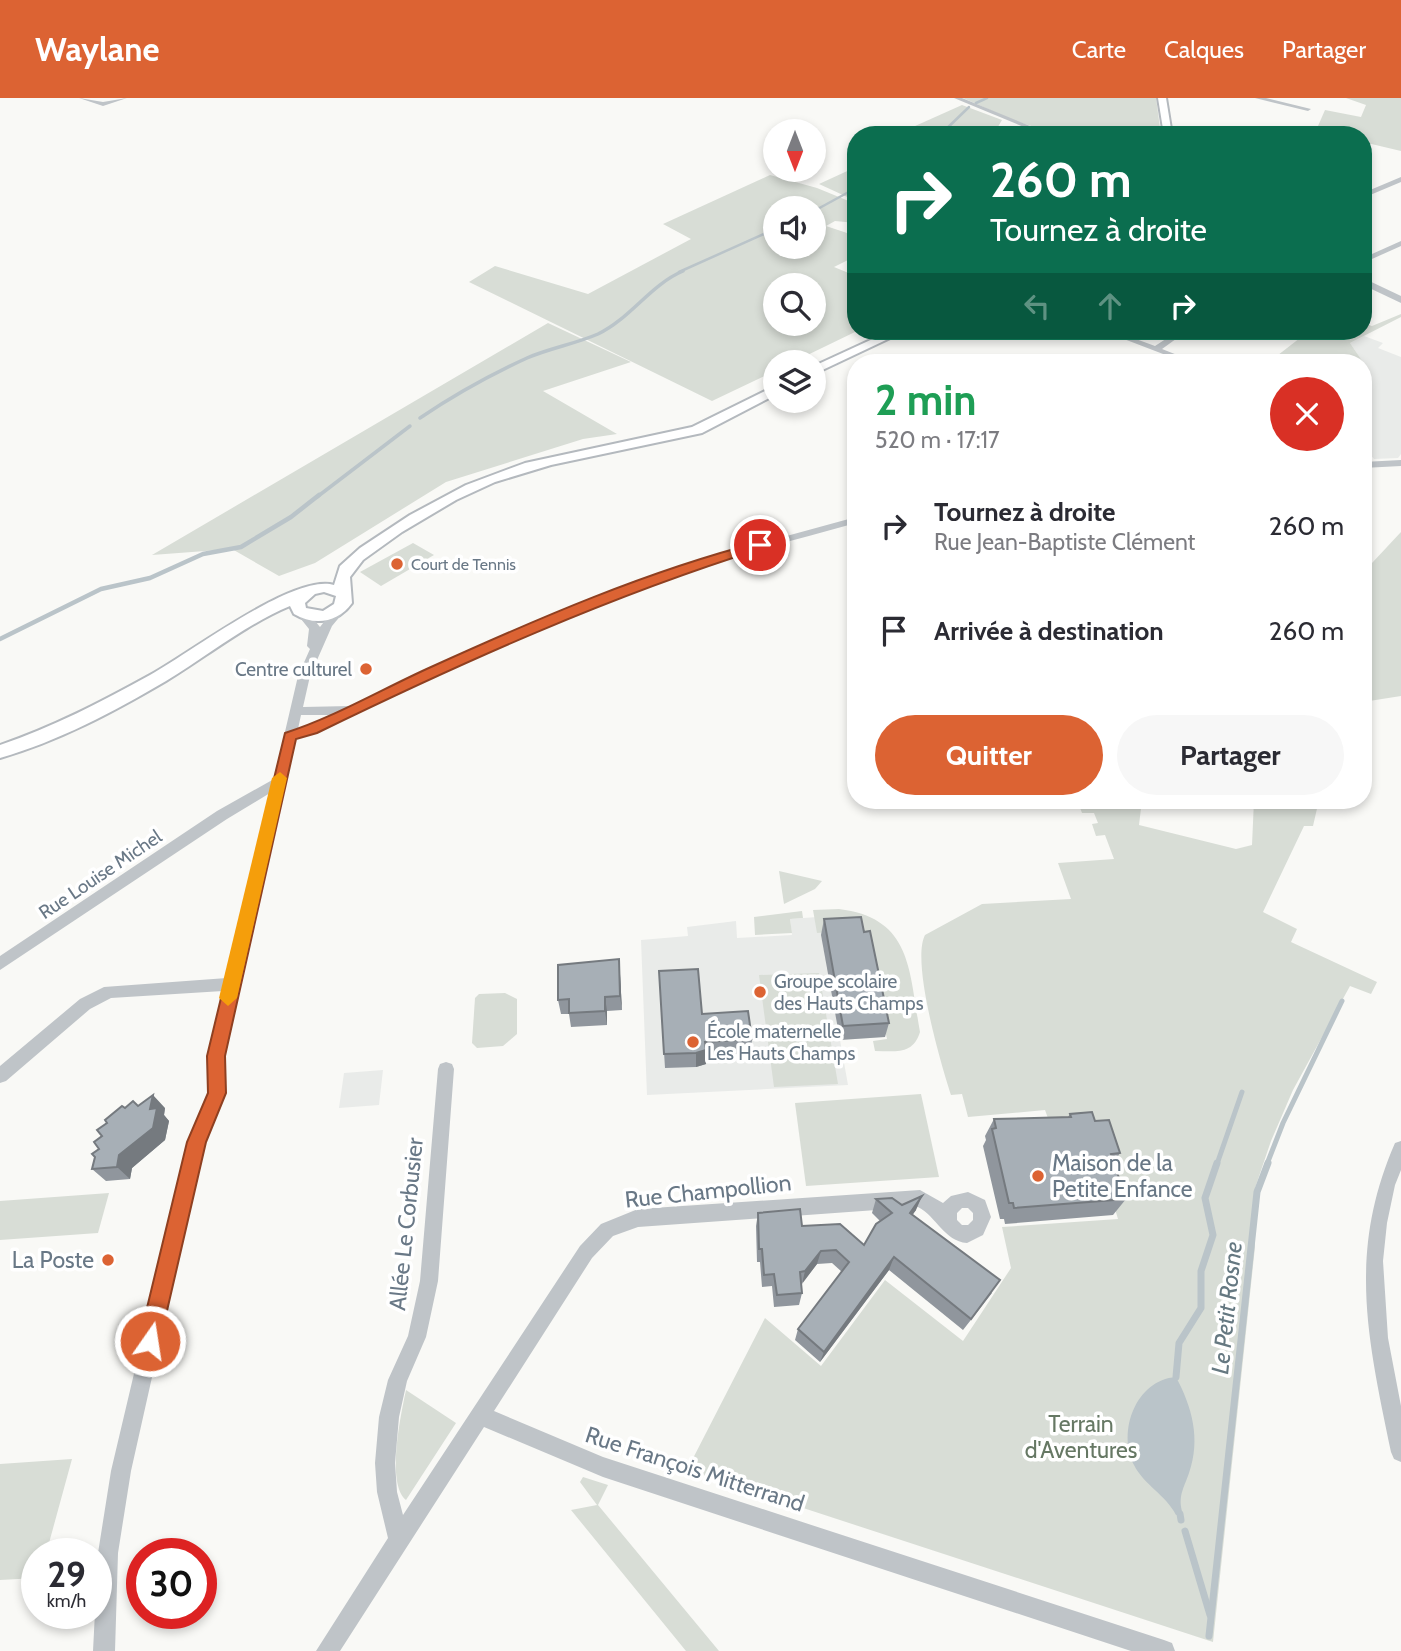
<!DOCTYPE html>
<html lang="fr">
<head>
<meta charset="utf-8">
<style>
  body { margin:0; font-family:Cabin,sans-serif; background:#f7f7f7; color:#2b2b33; height:100vh; display:flex; flex-direction:column; font-size:26px; white-space:nowrap }
  * { box-sizing:border-box; margin:0 }
  p { font-size:23px; color:#7c7c81 }
  .icon { flex:none; width:38px; height:38px; fill:none; stroke:currentColor; stroke-width:2; stroke-linecap:round; stroke-linejoin:round }
  .map { position:relative; flex:1; overflow:hidden }
  .panel { position:absolute; left:847px; top:256px; width:525px; height:455px; display:flex; flex-direction:column; background:#fff; border-radius:28px; box-shadow:0 4px 10px #0003 }
  .panel>* { flex:none }
  .guide { position:absolute; left:847px; top:28px; width:525px; height:214px; border-radius:28px; box-shadow:0 4px 10px #0003; background:#0b6e4f; color:#fff; overflow:hidden }
  .needle { width:46px; rotate:180deg }
  .tools { position:absolute; left:763px; top:21px; display:grid; gap:14px }
  .tools a { display:grid; place-items:center; width:63px; height:63px; border-radius:50%; background:#fff; box-shadow:0 4px 10px #0003; font-size:35px }
  .speed { position:absolute; left:21px; top:1440px; display:flex; gap:14px; font-size:35px; font-weight:700; text-align:center }
  .speed>* { display:grid; place-content:center; width:91px; height:91px; border-radius:50%; background:#fff; box-shadow:0 4px 10px #0003; line-height:1 }
  .speed small { font-size:18px; font-weight:400 }
  .speed .limit { border:10px solid #d22; background:#fff; color:#111 }
  .pin { position:absolute; display:grid; place-items:center; width:60px; height:60px; color:#fff; margin:-30px; border:4px solid #fff; border-radius:50%; box-shadow:0 2px 7px #0007 }
  .me { position:absolute; width:77px; margin:-38px; rotate:13deg; stroke-linejoin:round; filter:drop-shadow(0 0 5px #0008) }
  .turn { display:flex; align-items:center; gap:24px; height:147px; padding:0 28px; font-size:32px }
  .turn .icon { width:91px; height:91px; stroke-width:2.5 }
  .turn b { display:block; font-size:49px; line-height:60px }
  .lanes { display:flex; align-items:center; height:66px; padding:0 28px; background:#0003; justify-content:center; gap:35px; direction:ltr }
  .lanes .off { opacity:.35 }
  .round { display:grid; place-items:center; flex:none; width:74px; height:74px; border-radius:37px; background:#f7f7f7 }
  .overview { display:flex; align-items:center; justify-content:space-between; height:119px; padding:0 28px }
  h1 { font-size:42px; font-weight:700; line-height:52px; color:#1e9e55 }
  .cta { display:flex; gap:14px; margin-top:auto; padding:14px 28px }
  .cta a { flex:1; height:80px; border-radius:42px; background:#dc6333; color:#fff; font-size:28px; font-weight:700; line-height:80px; text-align:center }
  .cta a+a { background:#f7f7f7; color:#2b2b33 }
  ul { padding:0; list-style:none }
  li { display:flex; align-items:center; gap:21px; height:105px; padding:0 28px }
  li div { flex:1 }
  li b { display:block; font-size:26px }
  li em { font-style:normal }
  header { display:flex; align-items:center; gap:42px; box-sizing:border-box; height:98px; padding:0 35px; background:#dc6333; color:#fff }
  header strong { font-size:33px }
  nav { display:flex; gap:38px; margin-inline-start:auto; font-size:24px }
  .map>svg:first-child { display:block }
</style>
</head>
<body>
<header>
<strong>Waylane</strong>
<nav><a>Carte</a><a>Calques</a><a>Partager</a></nav>
</header>
<div class="map">
<svg width="1401" height="1553" viewBox="0 0 1401 1553">
  <rect width="100%" height="100%" fill="#f9f9f6"/>
  <g fill="#e9ebe9">
    <path d="M1364,238L1383,245L1378,250L1401,259V356L1398,360L1374,361L1363,348V264L1350,245Z"/>
    <path d="M817,819L821,835H857L867,849L885,939L840,942L848,987L647,997L641,842L688,838L687,829L736,823L737,840L792,837L790,821Z"/>
    <path d="M383,972L379,1007L339,1010L344,975Z"/>
  </g>
  <g fill="#d8ddd6" fill-rule="evenodd">
    <path d="M963,0H1156L1161,37H1060L1015,23Z"/>
    <path d="M1346,0H1401V53L1363,44V37L1318,28L1325,12L1361,19L1366,7Z"/>
    <path d="M962,7L1002,22L993,37H895Z"/>
    <path d="M856,69V103L819,86Z"/>
    <path d="M770,77L817,90L856,106V125L835,123L826,128L856,138V158L834,169L856,178L857,233L793,264H775V273L712,303L469,184L495,168L588,196L691,141L663,126ZM775,110H814V149H775ZM814,187V226H775V187Z"/>
    <path d="M1401,216V219L1350,245L1363,264H1269L1309,233H1363V225L1372,228Z"/>
    <path d="M548,225L631,264L543,293L617,336L583,341L446,384L315,465L279,478L232,451L152,457Z"/>
    <path d="M1401,434V598L1363,604V508L1372,465Z"/>
    <path d="M413,445L434,457L381,488L360,474Z"/>
    <path d="M1077,702H1142L1139,727L1236,751L1252,747L1254,702H1319L1313,728H1304L1263,814L1297,831L1291,844L1377,884L1371,896L1350,888L1293,992L1271,1043L1255,1090V1149L1213,1544L687,1372L765,1220L821,1268L885,1182L963,1243L1011,1170L1002,1129L1118,1121L1105,1078L1049,1023L1045,1012L968,1019L962,996L951,997C941,966 911,864 925,837L982,806L1071,801L1058,765L1114,761L1105,737L1096,738L1092,726L1098,725L1094,715H1082Z"/>
    <path d="M779,773L822,783L815,791L784,806Z"/>
    <path d="M839,811C913,820 909,874 920,934C913,957 896,953 875,953L873,943L887,941L867,849L857,832L817,835L813,812Z"/>
    <path d="M802,813L803,820L790,821L792,835L755,837L754,819Z"/>
    <path d="M819,875L838,986L774,989L759,877Z"/>
    <path d="M505,895L517,901V936L503,948L477,950L472,945L475,900L479,896Z"/>
    <path d="M921,996L939,1079L806,1088L795,1005Z"/>
    <path d="M109,1095L98,1135L0,1142V1103Z"/>
    <path d="M406,1292L456,1325L406,1402C386,1385 401,1316 406,1292Z"/>
    <path d="M72,1361L46,1456H37V1480L0,1482V1366Z"/>
    <path d="M583,1379L608,1387L598,1407L719,1553H686L571,1412L597,1407L580,1384Z"/>
  </g>
  <path fill="#bac4c9" d="M1176,1279C1192,1309 1201,1341 1189,1375C1184,1390 1177,1399 1183,1416L1176,1417C1166,1397 1144,1387 1134,1367C1117,1333 1136,1282 1176,1279Z"/>
  <g fill="none" stroke-linecap="round" stroke-linejoin="round">
    <g stroke="#bac4c9" stroke-width="2.5">
      <path d="M976,5L987,0"/>
      <path d="M940,37L969,9"/>
      <path d="M814,113L856,90"/>
      <path d="M679,174L775,131"/>
    </g>
    <g stroke="#bac4c9" stroke-width="3.5">
      <path d="M420,320C454,297 490,277 527,260C550,250 575,246 598,236C631,220 650,187 683,173"/>
      <path d="M317,399L410,328"/>
    </g>
    <path stroke="#bac4c9" stroke-width="4.5" d="M0,541L101,491L150,480L203,456L241,449L291,419L319,397"/>
    <g stroke="#bac4c9" stroke-width="5">
      <path d="M1217,1066L1242,994"/>
      <path d="M1267,1066L1283,1025L1342,903"/>
    </g>
    <g stroke="#bac4c9" stroke-width="7">
      <path d="M1176,1279L1179,1245L1201,1210V1173L1213,1137L1205,1100L1217,1065"/>
      <path d="M1180,1416L1181,1422"/>
      <path d="M1185,1433L1210,1517"/>
      <path d="M1209,1538L1257,1094L1268,1065"/>
    </g>
    <g stroke="#b4b9be" stroke-width="4">
      <g id="secondary">
        <path d="M1158,0H1166L1172,37H1164Z"/>
        <path d="M890,233H905L814,276V268Z"/>
        <path d="M775,288V297L702,335L551,367L495,384L456,402L402,434L363,462L350,479L352,505C338,525 314,528 294,516L290,508C245,527 207,558 166,583C113,614 59,643 0,660V647C53,629 101,604 150,577C189,556 294,475 334,487L340,468L360,450L410,417L466,387L525,365L692,329ZM324,494L336,498L334,506L323,513L306,510L305,505L315,496Z"/>
      </g>
    </g>
    <g fill="#bfc4c8" fill-rule="evenodd">
      <path d="M79,0L103,4L127,0L103,8Z"/>
      <path d="M954,0H962L1052,37H1043Z"/>
      <path d="M1255,0H1266L1311,11L1308,13Z"/>
      <path d="M1401,79V84L1363,100V95Z"/>
      <path d="M1401,143V148L1363,165V160Z"/>
      <path d="M1103,233H1114L1155,248L1178,233H1187L1162,251L1195,264H1184Z"/>
      <path d="M1401,362V368L1363,370V364Z"/>
      <path d="M856,419V425C799,441 742,455 687,474C560,518 439,578 316,634L296,641L224,958L225,995L204,1047L131,1373L118,1455L115,1553H93L98,1455L111,1373L188,1047L209,995L208,958L223,893L111,900L90,911L6,983L0,985V968L80,901L104,889L227,880L270,695L227,721L0,872V858L217,713L274,681L298,578L310,551L307,548L309,531L297,516L299,513H307L320,529L337,507H345L347,510L332,528L310,578L303,609L351,608L538,525L631,487L721,456ZM301,617H333L298,631Z"/>
      <path d="M446,964L452,966L454,971L438,1183L426,1239L407,1283L399,1319L395,1365L397,1394L403,1417L580,1148L601,1126L638,1111L920,1092L943,1105L951,1098L968,1094L985,1102L991,1119L983,1137L967,1145C944,1143 937,1119 918,1109L638,1129L613,1138L592,1160L494,1313L603,1359L1164,1542L1172,1545L1175,1553H1131L603,1379L484,1329L340,1553H316L388,1440L377,1394L375,1365L379,1319L388,1282L408,1238L420,1183L438,971L440,966ZM962,1110H968L973,1115V1122L968,1127H962L957,1122V1115Z"/>
      <path d="M1401,1043V1072L1395,1087L1387,1125L1383,1163L1388,1240L1401,1308V1364L1394,1361L1391,1354C1368,1242 1347,1155 1395,1045Z"/>
    </g>
    <path fill="#bfc4c8" fill-rule="evenodd" d="M1363,180L1401,198V205L1363,187Z"/>
    <use href="#secondary" fill="#fff" fill-rule="evenodd"/>
  </g>
  <g fill="#90969d">
    <path d="M824,821L864,834L889,925L885,939L840,942L821,837Z"/>
    <path d="M619,861L622,912L607,913V927L571,929L569,916H561L558,902Z"/>
    <path d="M659,873L702,916L752,941L751,955L706,958V966L696,969L665,970Z"/>
    <path d="M138,1008L165,1010L164,1017L169,1023L165,1042L132,1070L130,1081L106,1083L92,1071L102,1038L125,1010Z"/>
    <path d="M1070,1016L1095,1023L1120,1055L1114,1064L1126,1101L1113,1117L1005,1126L1004,1121H1000L983,1048L986,1042L985,1038L994,1021L1068,1019Z"/>
    <path d="M876,1101L916,1112L912,1117L992,1195L963,1232L889,1172L820,1264L795,1242L798,1231L842,1174L832,1165L817,1166L801,1186L802,1195L799,1207L774,1209L772,1188L762,1189L760,1164H757L756,1128L758,1115L864,1147L880,1123L872,1115Z"/>
  </g>
  <g fill="#757a7f">
    <path d="M619,861L620,876L622,912L620,898Z"/>
    <path d="M605,899L607,913V927L605,913Z"/>
    <path d="M706,952V966L696,969V955Z"/>
    <path d="M153,997L165,1010L164,1017L169,1023L165,1042L132,1070L130,1081L117,1069L119,1057L150,1011Z"/>
    <path d="M922,1098L916,1112L904,1129L910,1115Z"/>
    <path d="M821,1153L817,1166L802,1186L805,1173Z"/>
    <path d="M894,1159L889,1172L820,1264L824,1254Z"/>
  </g>
  <g fill="#a7afb6" stroke="#757a7f" stroke-width="2">
    <path d="M861,819L864,834L870,833L889,925L843,928L824,821Z"/>
    <path d="M619,861L620,898L605,899V913L569,915V901L558,902V867Z"/>
    <path d="M698,871L702,916L748,913L752,941L705,944L706,952L696,955L664,956L659,873Z"/>
    <path d="M153,997L150,1011L157,1010L153,1030L119,1057L117,1069L92,1071L95,1059L92,1056L99,1051L94,1044L102,1038L97,1032L107,1025L105,1022L122,1008L125,1010L133,1003L138,1008Z"/>
    <path d="M1092,1014L1095,1023L1109,1022L1120,1055L1111,1056L1126,1101L1014,1110L1013,1105H1009L992,1031L996,1030L994,1021L1071,1019L1070,1016Z"/>
    <path d="M922,1098L910,1115L1000,1182L971,1221L894,1159L824,1254L798,1231L849,1164L836,1152L821,1153L805,1173L800,1174L802,1195L777,1197L774,1176L764,1177L762,1151H759L758,1115L800,1111L802,1128L840,1126L864,1147L876,1126L892,1115L876,1101L892,1100L902,1107Z"/>
  </g>
  <path fill="#dc6333" stroke="#8f4021" stroke-width="2" d="M760,444L764,445V450C610,498 463,564 317,635L296,641L225,958L226,995L206,1044L160,1243L157,1251L150,1254L142,1251L139,1243L187,1044L208,995L207,958L285,635C335,619 382,591 431,569C537,521 647,473 760,444Z"/>
  <path fill="#f59e0b" d="M280,674L287,680L237,900L228,908L219,900L272,680Z"/>
  <g fill="#dc6333" stroke="#fff" stroke-width="2.5">
    <circle cx="397" cy="466" r="7"/>
    <circle cx="366" cy="571" r="7"/>
    <circle cx="760" cy="894" r="7"/>
    <circle cx="693" cy="944" r="7"/>
    <circle cx="1038" cy="1078" r="7"/>
    <circle cx="108" cy="1162" r="7"/>
  </g>
  <g text-anchor="middle" stroke-width="7" stroke-linejoin="round" paint-order="stroke">
    <g font-size="16" fill="#697886" stroke="#fff" text-anchor="start">
      <text x="411" y="472">Court de Tennis</text>
    </g>
    <g font-size="19" fill="#697886" stroke="#fff" text-anchor="start">
      <text x="352" y="578" text-anchor="end">Centre culturel</text>
      <text x="774" y="890">Groupe scolaire<tspan x="774" dy="22">des Hauts Champs</tspan></text>
      <text x="707" y="940">École maternelle<tspan x="707" dy="22">Les Hauts Champs</tspan></text>
    </g>
    <g font-size="19" fill="#697886" stroke="#fff">
      <text transform="translate(100 776) rotate(-34)" y="7">Rue Louise Michel</text>
    </g>
    <g font-size="23" fill="#697886" stroke="#fff" text-anchor="start">
      <text x="1052" y="1073">Maison de la<tspan x="1052" dy="26">Petite Enfance</tspan></text>
      <text x="94" y="1170" text-anchor="end">La Poste</text>
    </g>
    <g font-size="23" fill="#697886" stroke="#fff">
      <text transform="translate(708 1093) rotate(-6)" y="8">Rue Champollion</text>
      <text transform="translate(406 1126) rotate(-84)" y="8">Allée Le Corbusier</text>
      <text transform="translate(695 1371) rotate(18)" y="8">Rue François Mitterrand</text>
    </g>
    <g font-size="23" fill="#667864" stroke="#fff">
      <text x="1081" y="1334">Terrain<tspan x="1081" dy="26">d'Aventures</tspan></text>
    </g>
    <g font-size="24" font-style="italic" fill="#657881" stroke="#fff">
      <text transform="translate(1227 1210) rotate(-84)" y="8">Le Petit Rosne</text>
    </g>
  </g>
</svg>
<div class="tools">
<a><svg class="needle" viewBox="-14 -14 28 28"><path d="M0-13l5 13h-10z" fill="#e53935"/><path d="M0 13l5-13h-10z" fill="#7c7c81"/></svg></a>
<a><svg class="icon" aria-label="sound" viewBox="0 0 24 24"><path d="M4 9h4l5-4v14l-5-4H4zM17 9q2 3 0 6"/></svg></a>
<a><svg class="icon" aria-label="search" viewBox="0 0 24 24"><circle cx="10" cy="10" r="6"/><path d="M15 15l6 6"/></svg></a>
<a><svg class="icon" aria-label="layers" viewBox="0 0 24 24"><path d="M12 4l9 5-9 5-9-5zM3 14l9 5 9-5"/></svg></a>
</div>
<div class="speed"><div>29<small>km/h</small></div><div class="limit">30</div></div>
<div class="pin" style="left:760px;top:447px;background:#d93025"><svg class="icon" aria-label="arrive" viewBox="0 0 24 24"><path d="M6 21V4h12l-3 4 3 4H6"/></svg></div>
<svg class="me" style="left:150px;top:1243px" viewBox="-20 -20 40 40"><circle r="17" fill="#dc6333" stroke="#fff" stroke-width="3"/><path d="M0-11L8 9 0 5-8 9z" fill="#fff"/></svg>
<div class="guide">
<div class="turn"><svg class="icon" aria-label="right" viewBox="0 0 24 24"><path d="M7 20v-9h11M14 6l5 5-5 5"/></svg><div><b>260 m</b>Tournez à droite</div></div>
<div class="lanes"><svg class="icon off" aria-label="left" viewBox="0 0 24 24"><path d="M17 20v-9H6M10 6l-5 5 5 5"/></svg><svg class="icon off" aria-label="ahead" viewBox="0 0 24 24"><path d="M12 20V5M6 11l6-6 6 6"/></svg><svg class="icon" aria-label="right" viewBox="0 0 24 24"><path d="M7 20v-9h11M14 6l5 5-5 5"/></svg></div>
</div>
<section class="panel">
<div class="overview"><div><h1>2 min</h1><p>520 m · 17:17</p></div><a class="round" style="background:#d93025;color:#fff"><svg class="icon" aria-label="close" viewBox="0 0 24 24"><path d="M6 6l12 12M18 6L6 18"/></svg></a></div>
<ul>
<li><svg class="icon" aria-label="right" viewBox="0 0 24 24"><path d="M7 20v-9h11M14 6l5 5-5 5"/></svg><div><b>Tournez à droite</b><p>Rue Jean-Baptiste Clément</p></div><em>260 m</em></li>
<li><svg class="icon" aria-label="arrive" viewBox="0 0 24 24"><path d="M6 21V4h12l-3 4 3 4H6"/></svg><div><b>Arrivée à destination</b></div><em>260 m</em></li>
</ul>
<div class="cta"><a>Quitter</a><a>Partager</a></div>
</section>
</div>
</body>
</html>
